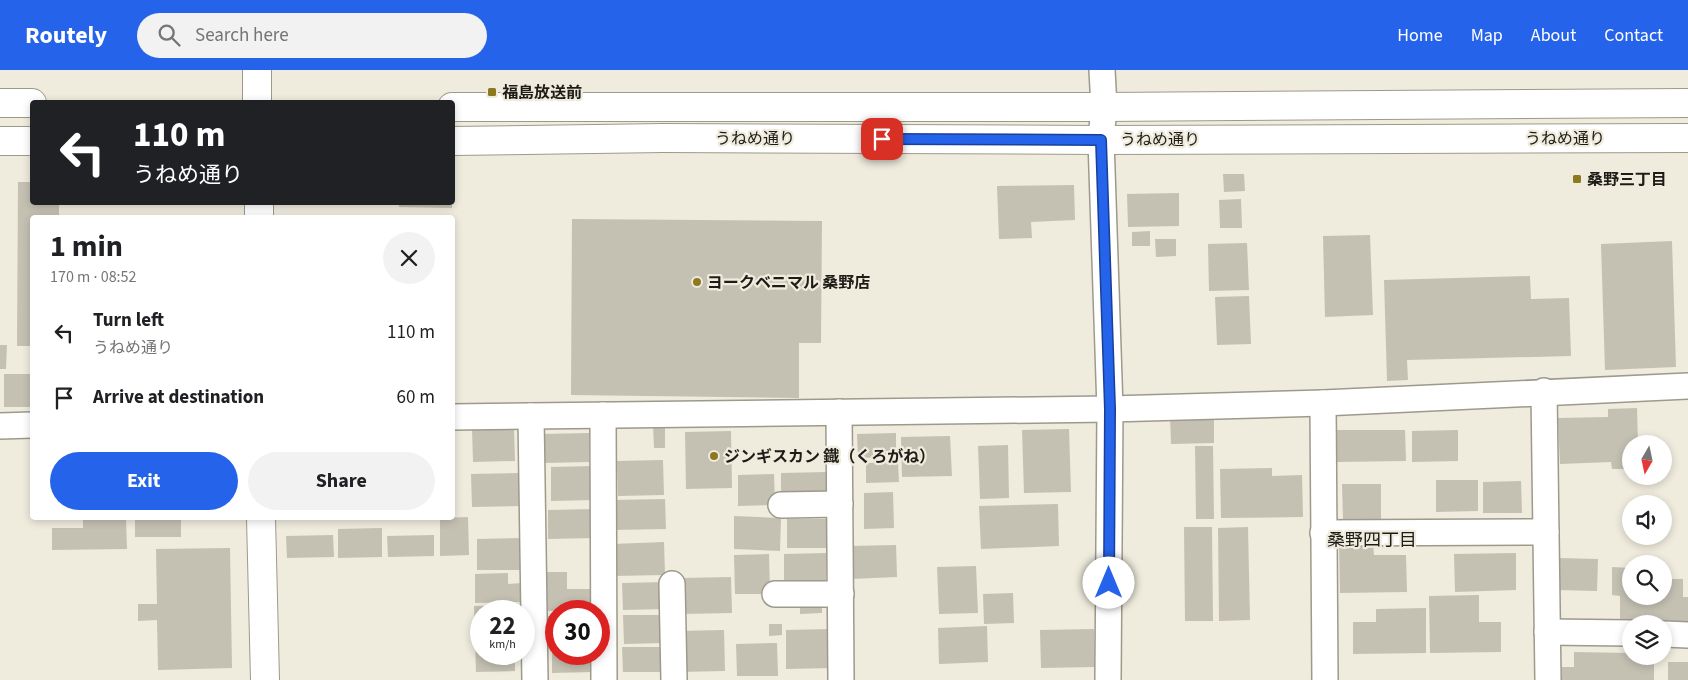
<!DOCTYPE html>
<html lang="en">
<head>
<meta charset="utf-8">
<style>
  body { margin:0; font-family:"Source Sans 3","Noto Sans JP",sans-serif; background:#f2f2f2; color:#202124; height:100vh; display:flex; flex-direction:column; font-size:19px; white-space:nowrap }
  * { box-sizing:border-box; margin:0 }
  p { font-size:16px; color:#757577 }
  .icon { flex:none; width:28px; height:28px; fill:none; stroke:currentColor; stroke-width:2; stroke-linecap:round; stroke-linejoin:round }
  .map { position:relative; flex:1; overflow:hidden }
  .panel { position:absolute; left:30px; top:145px; width:425px; height:305px; display:flex; flex-direction:column; background:#fff; border-radius:5px; box-shadow:0 2px 8px #0003 }
  .panel>* { flex:none }
  .hud { position:absolute; left:30px; top:30px; width:425px; height:105px; border-radius:5px; box-shadow:0 2px 8px #0003; background:#202124; color:#fff; overflow:hidden }
  .needle { width:32px; rotate:189deg }
  .buttons { position:absolute; left:1622px; top:365px; display:grid; gap:10px }
  .buttons a { display:grid; place-items:center; width:50px; height:50px; border-radius:50%; background:#fff; box-shadow:0 2px 8px #0003; font-size:25px }
  .speed { position:absolute; left:470px; top:530px; display:flex; gap:10px; font-size:25px; font-weight:700; text-align:center }
  .speed>* { display:grid; place-content:center; width:65px; height:65px; border-radius:50%; background:#fff; box-shadow:0 2px 8px #0003; line-height:1 }
  .speed small { font-size:12px; font-weight:400 }
  .speed .limit { border:8px solid #d22; background:#fff; color:#111 }
  .pin { position:absolute; display:grid; place-items:center; width:42px; height:42px; color:#fff; margin:-21px; border-radius:10px; box-shadow:0 2px 8px #0006 }
  .me { position:absolute; width:55px; margin:-28px; rotate:0deg; stroke-linejoin:round; filter:drop-shadow(0 0 4px #0008) }
  .turn { display:flex; align-items:center; gap:18px; height:105px; padding:0 20px; font-size:22px }
  .turn .icon { width:65px; height:65px; stroke-width:2.5 }
  .turn b { display:block; font-size:35px; line-height:42px }
  .round { display:grid; place-items:center; flex:none; width:52px; height:52px; border-radius:26px; background:#f2f2f2 }
  .summary { display:flex; align-items:center; justify-content:space-between; height:85px; padding:0 20px }
  h1 { font-size:30px; font-weight:700; line-height:38px }
  .primary-button { display:flex; gap:10px; margin-top:auto; padding:10px 20px }
  .primary-button a { flex:1; height:58px; border-radius:30px; background:#2563eb; color:#fff; font-size:20px; font-weight:700; line-height:58px; text-align:center }
  .primary-button a+a { background:#f2f2f2; color:#202124 }
  ul { padding:0; list-style:none }
  li { display:flex; align-items:center; gap:15px; height:65px; padding:0 20px }
  li div { flex:1 }
  li b { display:block; font-size:19px }
  li em { font-style:normal }
  header { display:flex; align-items:center; gap:30px; box-sizing:border-box; height:70px; padding:0 25px; background:#2563eb; color:#fff }
  header strong { font-size:24px }
  nav { display:flex; gap:28px; margin-inline-start:auto; font-size:18px }
  .search { width:350px; height:45px; background:#f2f2f2; display:flex; align-items:center; gap:12px; box-sizing:border-box; padding:0 18px; border-radius:28px; color:#757577; font-size:19px }
  .map>svg:first-child { display:block }
</style>
</head>
<body>
<header>
<strong>Routely</strong>
<div class="search"><svg class="icon" aria-label="search" viewBox="0 0 24 24"><circle cx="10" cy="10" r="6"/><path d="M15 15l6 6"/></svg>Search here</div>
<nav><a>Home</a><a>Map</a><a>About</a><a>Contact</a></nav>
</header>
<div class="map">
<svg width="1688" height="610" viewBox="0 0 1688 610">
  <rect width="100%" height="100%" fill="#efebdd"/>
  <g fill="#c4c1b3">
    <path d="M1223,104H1244L1245,121L1224,122Z"/>
    <path d="M18,112H32V132H59V148H32V276H17Z"/>
    <path d="M1074,115L1075,150L1031,152L1032,168L999,169L997,116Z"/>
    <path d="M1179,123V156L1128,157L1127,124Z"/>
    <path d="M1241,129L1242,158H1220L1219,130Z"/>
    <path d="M399,132H452V138L399,137Z"/>
    <path d="M572,149L822,151L821,273H799V328L571,325Z"/>
    <path d="M1150,161V176H1132V162Z"/>
    <path d="M1370,165L1373,245L1325,247L1323,166Z"/>
    <path d="M1155,169H1176V186L1156,187Z"/>
    <path d="M1672,171L1676,297L1605,300L1601,174Z"/>
    <path d="M1247,173L1249,220L1209,221L1208,174Z"/>
    <path d="M1530,206L1531,229L1569,228L1571,286L1407,290L1408,310L1387,311L1384,210Z"/>
    <path d="M1249,226L1251,274L1217,275L1215,227Z"/>
    <path d="M0,275H7L6,299H0Z"/>
    <rect x="4" y="304" width="28" height="33"/>
    <path d="M1637,338L1638,374H1631V399H1612L1611,392L1560,394L1558,348L1608,347V339Z"/>
    <path d="M1170,344H1214V373L1171,374Z"/>
    <path d="M653,356H665V378H654Z"/>
    <path d="M514,359L515,391L473,392L472,360Z"/>
    <path d="M1069,359L1071,422L1024,423L1022,360Z"/>
    <path d="M1336,360H1405L1406,391L1336,392Z"/>
    <path d="M1458,360V391L1412,392V361Z"/>
    <path d="M731,361L732,418L686,419L685,362Z"/>
    <path d="M589,363V392L544,393L543,364Z"/>
    <path d="M896,363V387L858,388L857,364Z"/>
    <path d="M950,366L952,406L902,407L901,367Z"/>
    <path d="M1008,375L1009,428L980,429L978,376Z"/>
    <path d="M1195,376H1213L1214,449H1196Z"/>
    <path d="M663,390L664,425L618,426L617,391Z"/>
    <path d="M898,392L899,412L866,413V393Z"/>
    <path d="M594,396L595,430L551,431V397Z"/>
    <path d="M1272,398V406L1302,405L1303,447L1221,448L1220,399Z"/>
    <path d="M826,402V425L781,426V403Z"/>
    <path d="M519,403L520,436L472,437L471,404Z"/>
    <path d="M774,404L775,435L738,436V405Z"/>
    <path d="M1436,410H1478V441L1436,442Z"/>
    <path d="M1521,411L1522,443H1483V412Z"/>
    <path d="M1342,414H1381V449H1343Z"/>
    <path d="M893,422L894,458L864,459V423Z"/>
    <path d="M665,429L666,459L614,460L613,430Z"/>
    <path d="M1058,434L1059,476L981,479L979,436Z"/>
    <path d="M594,439V468L548,469V440Z"/>
    <path d="M734,446L781,448L780,481L734,479Z"/>
    <path d="M468,447L469,485L440,486V448Z"/>
    <path d="M83,448H126L127,479L52,480V458H83Z"/>
    <rect x="135" y="448" width="46" height="19"/>
    <rect x="787" y="449" width="41" height="29"/>
    <path d="M1184,457H1212L1213,551H1185Z"/>
    <path d="M1248,457L1250,550L1219,551L1218,458Z"/>
    <path d="M382,458V487L338,488V459Z"/>
    <path d="M333,465L334,487L287,488L286,466Z"/>
    <path d="M434,465V486L388,487L387,466Z"/>
    <path d="M523,468V500H477V469Z"/>
    <path d="M664,472L665,505L613,506L612,474Z"/>
    <path d="M1339,472H1373L1374,485H1406L1407,522L1340,523Z"/>
    <path d="M896,475L897,507L851,509L850,476Z"/>
    <path d="M230,478L232,598L158,600L157,550L138,551V534H157L156,479Z"/>
    <path d="M826,483V513L784,514V484Z"/>
    <path d="M1516,483V520L1455,522L1454,484Z"/>
    <path d="M769,484L770,524H735L734,485Z"/>
    <path d="M1558,488L1598,489L1597,521L1557,520Z"/>
    <path d="M976,496L978,543L939,544L937,497Z"/>
    <path d="M1612,497L1631,498V526H1664V509H1683V527H1688V556L1664,554H1620V526L1612,525Z"/>
    <path d="M546,502H567V519H597L598,540L547,541Z"/>
    <path d="M508,503V514L522,513V532L475,533V504Z"/>
    <path d="M731,507L732,543L682,544L681,508Z"/>
    <path d="M666,512L667,539L623,540L622,513Z"/>
    <path d="M1013,523L1014,553L984,554L983,524Z"/>
    <path d="M1479,525V552H1501V582L1430,583L1429,526Z"/>
    <path d="M822,531V543L800,544V532Z"/>
    <path d="M524,535V541H481V566H475L474,536Z"/>
    <path d="M1426,538V583L1353,584V552H1376V539Z"/>
    <path d="M623,545H665L666,573L624,574Z"/>
    <rect x="548" y="546" width="8" height="27"/>
    <path d="M769,554H782V565L769,566Z"/>
    <path d="M987,556L988,592L939,594L938,558Z"/>
    <path d="M831,559L832,598L786,599V560Z"/>
    <path d="M1094,559L1095,597L1041,598L1040,560Z"/>
    <path d="M724,560L725,601L679,602L678,561Z"/>
    <path d="M475,569H481V584H515V601L476,602Z"/>
    <path d="M777,573L778,606H737L736,574Z"/>
    <path d="M552,576H556V584H591L592,602L552,603Z"/>
    <path d="M622,577H666L667,602H623Z"/>
    <path d="M1574,582L1631,583V586H1654V610H1562V597H1574Z"/>
    <rect x="1668" y="592" width="20" height="18"/>
  </g>
  <g fill="none" stroke-linecap="round" stroke-linejoin="round">
    <g stroke="#9d9a8c" stroke-width="28">
      <g id="street">
        <path d="M1102,0L1104,37L1101,70L1110,339L1108,610"/>
        <path d="M1544,321L1548,610"/>
        <path d="M1323,333L1325,610"/>
        <path d="M839,342L841,610"/>
        <path d="M603,345L604,610"/>
        <path d="M531,346L535,610"/>
        <path d="M452,347L1110,339L1323,333L1688,316"/>
        <path d="M0,356L32,355"/>
        <path d="M781,435L840,434"/>
        <path d="M1323,463L1546,462"/>
        <path d="M672,514L674,610"/>
        <path d="M775,524H841"/>
        <path d="M1547,562L1631,563"/>
        <path d="M1664,564L1688,565"/>
      </g>
    </g>
    <g stroke="#9d9a8c" stroke-width="30">
      <g id="secondary">
        <path d="M257,0V32"/>
        <path d="M0,33H32"/>
        <path d="M452,37H1104L1688,33"/>
        <path d="M0,71H32"/>
        <path d="M452,71L663,68L1101,70L1688,68"/>
        <path d="M259,148V132"/>
        <path d="M261,448L265,610"/>
      </g>
    </g>
    <use href="#street" stroke="#fff" stroke-width="25"/>
    <use href="#secondary" stroke="#fff" stroke-width="28"/>
  </g>
  <g fill="none" stroke-linecap="round" stroke-linejoin="round">
    <g stroke="#184099" stroke-width="12">
      <path id="route" d="M882,69L1101,70L1110,339L1109,513"/>
    </g>
    <use href="#route" stroke="#2563eb" stroke-width="9"/>
  </g>
  <g fill="#8d7a20" stroke="#efebdd" stroke-width="2">
    <rect x="487" y="17" width="10" height="10" rx="2.5"/>
    <rect x="1572" y="104" width="10" height="10" rx="2.5"/>
    <circle cx="697" cy="212" r="5"/>
    <circle cx="714" cy="386" r="5"/>
  </g>
  <g text-anchor="middle" stroke-width="4.5" stroke-linejoin="round" paint-order="stroke">
    <g font-size="16" font-weight="bold" fill="#1d1c17" stroke="#efebdd" text-anchor="start">
      <text x="502" y="28">福島放送前</text>
      <text x="1587" y="115">桑野三丁目</text>
      <text x="707" y="218">ヨークベニマル 桑野店</text>
      <text x="724" y="392">ジンギスカン 鐡（くろがね）</text>
    </g>
    <g font-size="16" fill="#1d1c17" stroke="#efebdd">
      <text x="755" y="74">うねめ通り</text>
      <text x="1565" y="74">うねめ通り</text>
      <text x="1160" y="75">うねめ通り</text>
    </g>
    <g font-size="18" fill="#1d1c17" stroke="#efebdd">
      <text x="1372" y="476">桑野四丁目</text>
    </g>
  </g>
</svg>
<div class="buttons">
<a><svg class="needle" viewBox="-14 -14 28 28"><path d="M0-13l5 13h-10z" fill="#e53935"/><path d="M0 13l5-13h-10z" fill="#757577"/></svg></a>
<a><svg class="icon" aria-label="sound" viewBox="0 0 24 24"><path d="M4 9h4l5-4v14l-5-4H4zM17 9q2 3 0 6"/></svg></a>
<a><svg class="icon" aria-label="search" viewBox="0 0 24 24"><circle cx="10" cy="10" r="6"/><path d="M15 15l6 6"/></svg></a>
<a><svg class="icon" aria-label="layers" viewBox="0 0 24 24"><path d="M12 4l9 5-9 5-9-5zM3 14l9 5 9-5"/></svg></a>
</div>
<div class="speed"><div>22<small>km/h</small></div><div class="limit">30</div></div>
<div class="pin" style="left:882px;top:69px;background:#d93025"><svg class="icon" aria-label="arrive" viewBox="0 0 24 24"><path d="M6 21V4h12l-3 4 3 4H6"/></svg></div>
<svg class="me" style="left:1109px;top:513px" viewBox="-20 -20 40 40"><circle r="19" fill="#fff"/><path d="M0-13L10 11 0 6-10 11z" fill="#2563eb"/></svg>
<div class="hud">
<div class="turn"><svg class="icon" aria-label="left" viewBox="0 0 24 24"><path d="M17 20v-9H6M10 6l-5 5 5 5"/></svg><div><b>110 m</b>うねめ通り</div></div>
</div>
<section class="panel">
<div class="summary"><div><h1>1 min</h1><p>170 m · 08:52</p></div><a class="round"><svg class="icon" aria-label="close" viewBox="0 0 24 24"><path d="M6 6l12 12M18 6L6 18"/></svg></a></div>
<ul>
<li><svg class="icon" aria-label="left" viewBox="0 0 24 24"><path d="M17 20v-9H6M10 6l-5 5 5 5"/></svg><div><b>Turn left</b><p>うねめ通り</p></div><em>110 m</em></li>
<li><svg class="icon" aria-label="arrive" viewBox="0 0 24 24"><path d="M6 21V4h12l-3 4 3 4H6"/></svg><div><b>Arrive at destination</b></div><em>60 m</em></li>
</ul>
<div class="primary-button"><a>Exit</a><a>Share</a></div>
</section>
</div>
</body>
</html>
